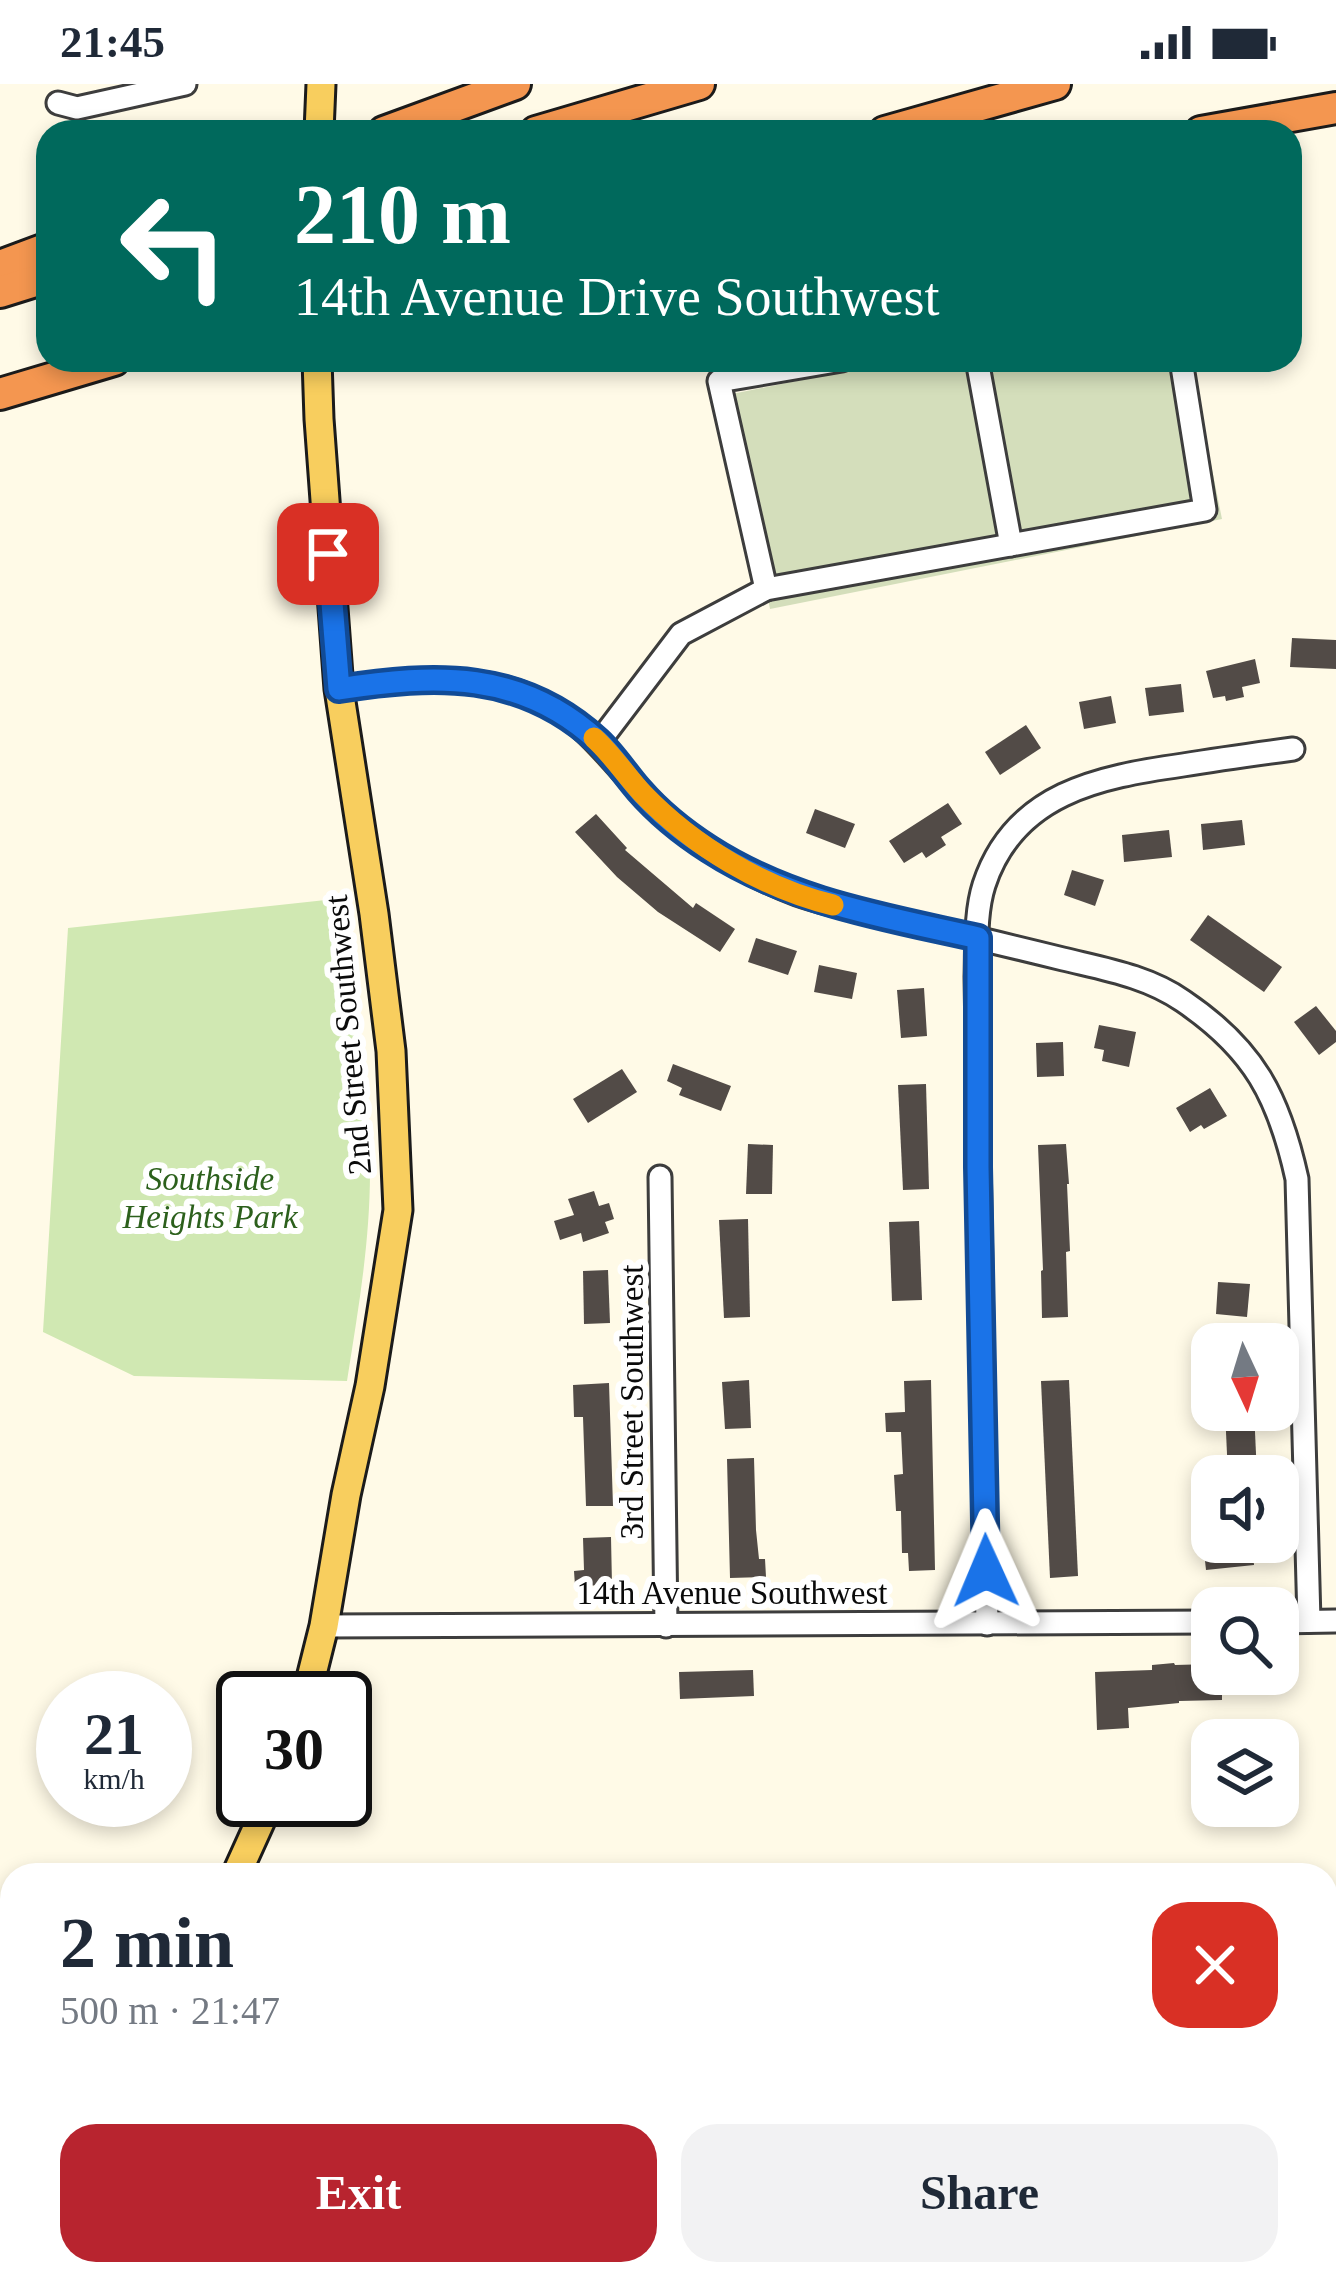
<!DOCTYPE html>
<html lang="en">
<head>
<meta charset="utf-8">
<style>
  body { margin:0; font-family:"Times New Roman",serif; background:#f2f2f3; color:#1f2937; height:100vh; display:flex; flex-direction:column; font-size:45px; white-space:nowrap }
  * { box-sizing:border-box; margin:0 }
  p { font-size:39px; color:#747a83 }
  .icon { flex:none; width:66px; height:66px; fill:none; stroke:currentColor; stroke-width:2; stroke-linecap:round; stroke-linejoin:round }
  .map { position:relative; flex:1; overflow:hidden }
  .side { position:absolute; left:0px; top:1779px; width:1338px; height:423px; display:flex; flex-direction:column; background:#fff; border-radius:36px 36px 0 0; box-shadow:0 6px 18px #0003 }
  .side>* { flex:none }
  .guide { position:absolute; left:36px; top:36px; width:1266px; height:252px; border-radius:36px; box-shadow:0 6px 18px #0003; background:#00695c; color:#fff; overflow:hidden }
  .needle { width:78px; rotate:176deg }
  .buttons { position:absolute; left:1191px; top:1239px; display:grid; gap:24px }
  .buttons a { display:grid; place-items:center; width:108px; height:108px; border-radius:24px; background:#fff; box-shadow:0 6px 18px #0003; font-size:60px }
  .speed { position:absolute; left:36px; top:1587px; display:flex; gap:24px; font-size:60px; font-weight:700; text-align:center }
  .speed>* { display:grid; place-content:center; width:156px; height:156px; border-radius:50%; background:#fff; box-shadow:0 6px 18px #0003; line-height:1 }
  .speed small { font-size:30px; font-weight:400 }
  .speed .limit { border:6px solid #111; border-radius:18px; background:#fff; color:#111 }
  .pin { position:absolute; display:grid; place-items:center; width:102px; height:102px; color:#fff; margin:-51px; border-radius:24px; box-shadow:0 6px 18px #0006 }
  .me { position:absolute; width:132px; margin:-66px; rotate:359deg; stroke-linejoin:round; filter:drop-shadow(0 0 9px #0008) }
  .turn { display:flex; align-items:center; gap:42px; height:252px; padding:0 60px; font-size:54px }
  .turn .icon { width:156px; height:156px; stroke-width:2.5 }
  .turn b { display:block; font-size:84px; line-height:102px }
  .round { display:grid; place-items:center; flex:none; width:126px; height:126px; border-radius:36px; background:#f2f2f3 }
  .overview { display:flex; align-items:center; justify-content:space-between; height:204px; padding:0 60px }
  h1 { font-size:72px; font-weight:700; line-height:90px }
  .cta { display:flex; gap:24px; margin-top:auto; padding:24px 60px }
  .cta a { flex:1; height:138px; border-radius:36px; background:#b8242f; color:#fff; font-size:48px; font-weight:700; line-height:138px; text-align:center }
  .cta a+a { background:#f2f2f3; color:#1f2937 }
  .status { display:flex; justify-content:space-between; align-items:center; height:84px; padding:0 60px; background:#fff; direction:ltr }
  .status svg { height:33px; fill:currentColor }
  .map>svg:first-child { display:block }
</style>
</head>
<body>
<div class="status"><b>21:45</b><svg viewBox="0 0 49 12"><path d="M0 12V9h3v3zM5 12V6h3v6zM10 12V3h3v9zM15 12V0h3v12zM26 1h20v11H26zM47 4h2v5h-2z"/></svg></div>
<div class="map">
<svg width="1336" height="2200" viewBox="0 0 1336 2200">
  <rect width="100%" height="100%" fill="#fffae7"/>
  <path fill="#d0e8b2" d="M335,815C353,905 370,995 370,1088C370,1159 358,1227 347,1297L134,1292L43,1248L68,844Z"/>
  <path fill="#d4debb" d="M900,276H1190L1222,435L770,525L727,311Z"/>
  <g fill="#524b47">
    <path d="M1292,554L1336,556V585L1290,583Z"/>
    <path d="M1255,575L1260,599L1242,603L1244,613L1226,617L1225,612L1213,614L1206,587Z"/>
    <path d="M1181,600L1184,628L1149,632L1145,604Z"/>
    <path d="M1111,612L1116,639L1084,645L1079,618Z"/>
    <path d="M1026,641L1041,664L1000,691L985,668Z"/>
    <path d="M948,719L962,740L941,753L946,761L926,774L922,768L904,779L889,757Z"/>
    <path d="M815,725L855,740L845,764L806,749Z"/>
    <path d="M596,730L627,764L625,766L693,824L696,819L735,845L720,868L658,828L617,793L575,748Z"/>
    <path d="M1242,736L1245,761L1203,766L1201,740Z"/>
    <path d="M1169,746L1172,773L1124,778L1122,751Z"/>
    <path d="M1072,786L1104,796L1095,822L1064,811Z"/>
    <path d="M1208,831L1282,883L1264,908L1190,856Z"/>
    <path d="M756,854L797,867L788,891L748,878Z"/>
    <path d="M819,881L857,889L852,915L814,908Z"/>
    <path d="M924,904L927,952L901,954L897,906Z"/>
    <path d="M1316,922L1336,947V958L1319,971L1294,938Z"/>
    <path d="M1099,941L1136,948L1129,983L1102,977L1104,966L1094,964Z"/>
    <path d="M1063,958L1064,992L1037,993L1036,959Z"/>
    <path d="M673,980L731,1002L721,1027L679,1011L682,1004L667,997Z"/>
    <path d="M622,985L637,1008L588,1039L573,1015Z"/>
    <path d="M926,1000L929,1105L903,1106L898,1001Z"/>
    <path d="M1210,1004L1227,1032L1204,1045L1201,1041L1190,1048L1176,1024Z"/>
    <path d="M748,1060L773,1061L772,1110H746Z"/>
    <path d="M1066,1060L1069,1100H1067L1070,1167L1066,1168L1068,1233L1042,1234L1041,1187L1043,1186L1038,1061Z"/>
    <path d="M594,1107L599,1122L609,1119L614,1135L605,1138L609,1149L583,1158L581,1149L560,1156L554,1137L574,1131L568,1115Z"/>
    <path d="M748,1135L750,1233L724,1234L719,1136Z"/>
    <path d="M919,1137L922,1216L892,1217L889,1138Z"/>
    <path d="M608,1186L610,1239L584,1240L583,1187Z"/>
    <path d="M1218,1198L1250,1200L1247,1233L1216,1230Z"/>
    <path d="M749,1296L751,1344L725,1345L722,1298Z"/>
    <path d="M931,1296L935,1486L909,1487L908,1469H902L901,1427H896L894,1391L903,1390L901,1348H886L885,1329L905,1328L904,1297Z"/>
    <path d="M1069,1296L1078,1492L1050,1494L1041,1297Z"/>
    <path d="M609,1299L613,1422H586L583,1333H574L573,1301Z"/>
    <path d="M1225,1326H1254L1257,1392H1228Z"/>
    <path d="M754,1374L756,1446L759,1475H765L766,1493L730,1494L727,1375Z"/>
    <path d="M611,1453L612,1501L575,1502L574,1487L584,1486L583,1454Z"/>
    <path d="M1203,1458H1252L1254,1481L1206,1486Z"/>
    <path d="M1174,1579L1175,1581L1212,1580V1590H1222V1616L1179,1617V1619L1128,1624L1129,1644L1097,1646L1095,1588L1152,1586V1581Z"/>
    <path d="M753,1586L754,1612L680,1615L679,1588Z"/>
  </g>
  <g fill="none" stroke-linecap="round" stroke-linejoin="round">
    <g stroke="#3d3d3d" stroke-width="27">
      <g id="minor">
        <path d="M58,19L77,24L185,0"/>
        <path d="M977,276L1011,461"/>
        <path d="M766,505L719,297L842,276"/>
        <path d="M339,605C405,595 473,586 536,615C587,638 607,674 644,711C686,754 740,789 797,810C831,822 867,828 903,837C956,849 1010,862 1063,875C1104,885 1147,892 1183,917C1254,965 1279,1013 1297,1095L1309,1537"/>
        <path d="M599,658L681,550L766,505L1205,426L1181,276"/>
        <path d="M660,1093L666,1542"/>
        <path d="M1278,1538L1336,1537"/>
        <path d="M987,1540L976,893C977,864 975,829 984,801C1014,709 1099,693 1183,681C1220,675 1256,670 1293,665"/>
        <path d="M324,1542L1212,1538"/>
        <path d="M0,2041L12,2054"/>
        <path d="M677,2200L682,2190"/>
      </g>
    </g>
    <g stroke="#1b1b1b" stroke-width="33">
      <g id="major">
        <path d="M319,48L321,0"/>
        <path d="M306,1614L324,1542L346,1411L370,1302L398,1126L391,967L374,830L339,605L319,335L317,276"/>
        <path d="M236,1791L270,1716"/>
        <path d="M0,2092L12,2082"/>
        <path d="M893,2190L907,2200"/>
      </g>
    </g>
    <g stroke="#1b1b1b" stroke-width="36">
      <g id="highway">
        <path d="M384,48L515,0"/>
        <path d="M536,48L699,0"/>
        <path d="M885,48L1055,0"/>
        <path d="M1201,48L1336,24"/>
        <path d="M0,182L48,164"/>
        <path d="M0,208L48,193"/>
        <path d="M0,310L114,276"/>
      </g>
    </g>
    <use href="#minor" stroke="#fff" stroke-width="21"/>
    <use href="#major" stroke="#f8ce5e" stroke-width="27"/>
    <use href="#highway" stroke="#f49650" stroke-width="30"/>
  </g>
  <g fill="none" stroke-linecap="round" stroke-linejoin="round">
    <g stroke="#114b97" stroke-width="30">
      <path id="route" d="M328,470L339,605C435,590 521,586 598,657C613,671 625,690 639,706C659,729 684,749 709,765C791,818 885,833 978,854V1083L986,1487"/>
    </g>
    <use href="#route" stroke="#1a73e8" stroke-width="21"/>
    <path stroke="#f59e0b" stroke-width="21" d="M594,654C613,671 626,692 643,710C693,762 763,804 833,821"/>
  </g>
  <g text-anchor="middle" stroke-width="12" stroke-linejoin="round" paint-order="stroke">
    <g font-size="33" fill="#0a0a0a" stroke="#fff">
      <text transform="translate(347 951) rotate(-95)" y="12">2nd Street Southwest</text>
      <text transform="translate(631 1318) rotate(-90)" y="12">3rd Street Southwest</text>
      <text x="732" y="1520">14th Avenue Southwest</text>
    </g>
    <g font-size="33" font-style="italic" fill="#2c601c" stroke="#fff">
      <text x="210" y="1106">Southside<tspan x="210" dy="38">Heights Park</tspan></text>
    </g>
  </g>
</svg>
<div class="buttons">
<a><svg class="needle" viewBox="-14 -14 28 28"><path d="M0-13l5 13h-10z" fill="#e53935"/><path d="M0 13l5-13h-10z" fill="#747a83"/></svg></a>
<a><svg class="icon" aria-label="sound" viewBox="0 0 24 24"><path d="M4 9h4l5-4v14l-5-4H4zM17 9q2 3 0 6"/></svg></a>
<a><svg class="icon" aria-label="search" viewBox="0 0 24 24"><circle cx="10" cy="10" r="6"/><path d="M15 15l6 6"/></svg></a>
<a><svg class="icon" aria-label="layers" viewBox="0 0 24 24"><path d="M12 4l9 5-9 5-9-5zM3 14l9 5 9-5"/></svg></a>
</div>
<div class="speed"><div>21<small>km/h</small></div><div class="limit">30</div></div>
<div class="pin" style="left:328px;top:470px;background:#d93025"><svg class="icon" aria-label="arrive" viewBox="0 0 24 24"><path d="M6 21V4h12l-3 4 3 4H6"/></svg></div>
<svg class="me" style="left:986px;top:1487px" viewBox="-20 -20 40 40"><path d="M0-17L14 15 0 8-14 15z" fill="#1a73e8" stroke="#fff" stroke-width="4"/></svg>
<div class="guide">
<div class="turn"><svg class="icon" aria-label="left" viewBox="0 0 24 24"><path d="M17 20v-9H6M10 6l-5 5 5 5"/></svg><div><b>210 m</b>14th Avenue Drive Southwest</div></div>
</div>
<section class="side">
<div class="overview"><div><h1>2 min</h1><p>500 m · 21:47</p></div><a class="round" style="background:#d93025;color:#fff"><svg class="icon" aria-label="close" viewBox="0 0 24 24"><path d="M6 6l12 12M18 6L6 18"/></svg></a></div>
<div class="cta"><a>Exit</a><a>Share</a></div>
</section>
</div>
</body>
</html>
